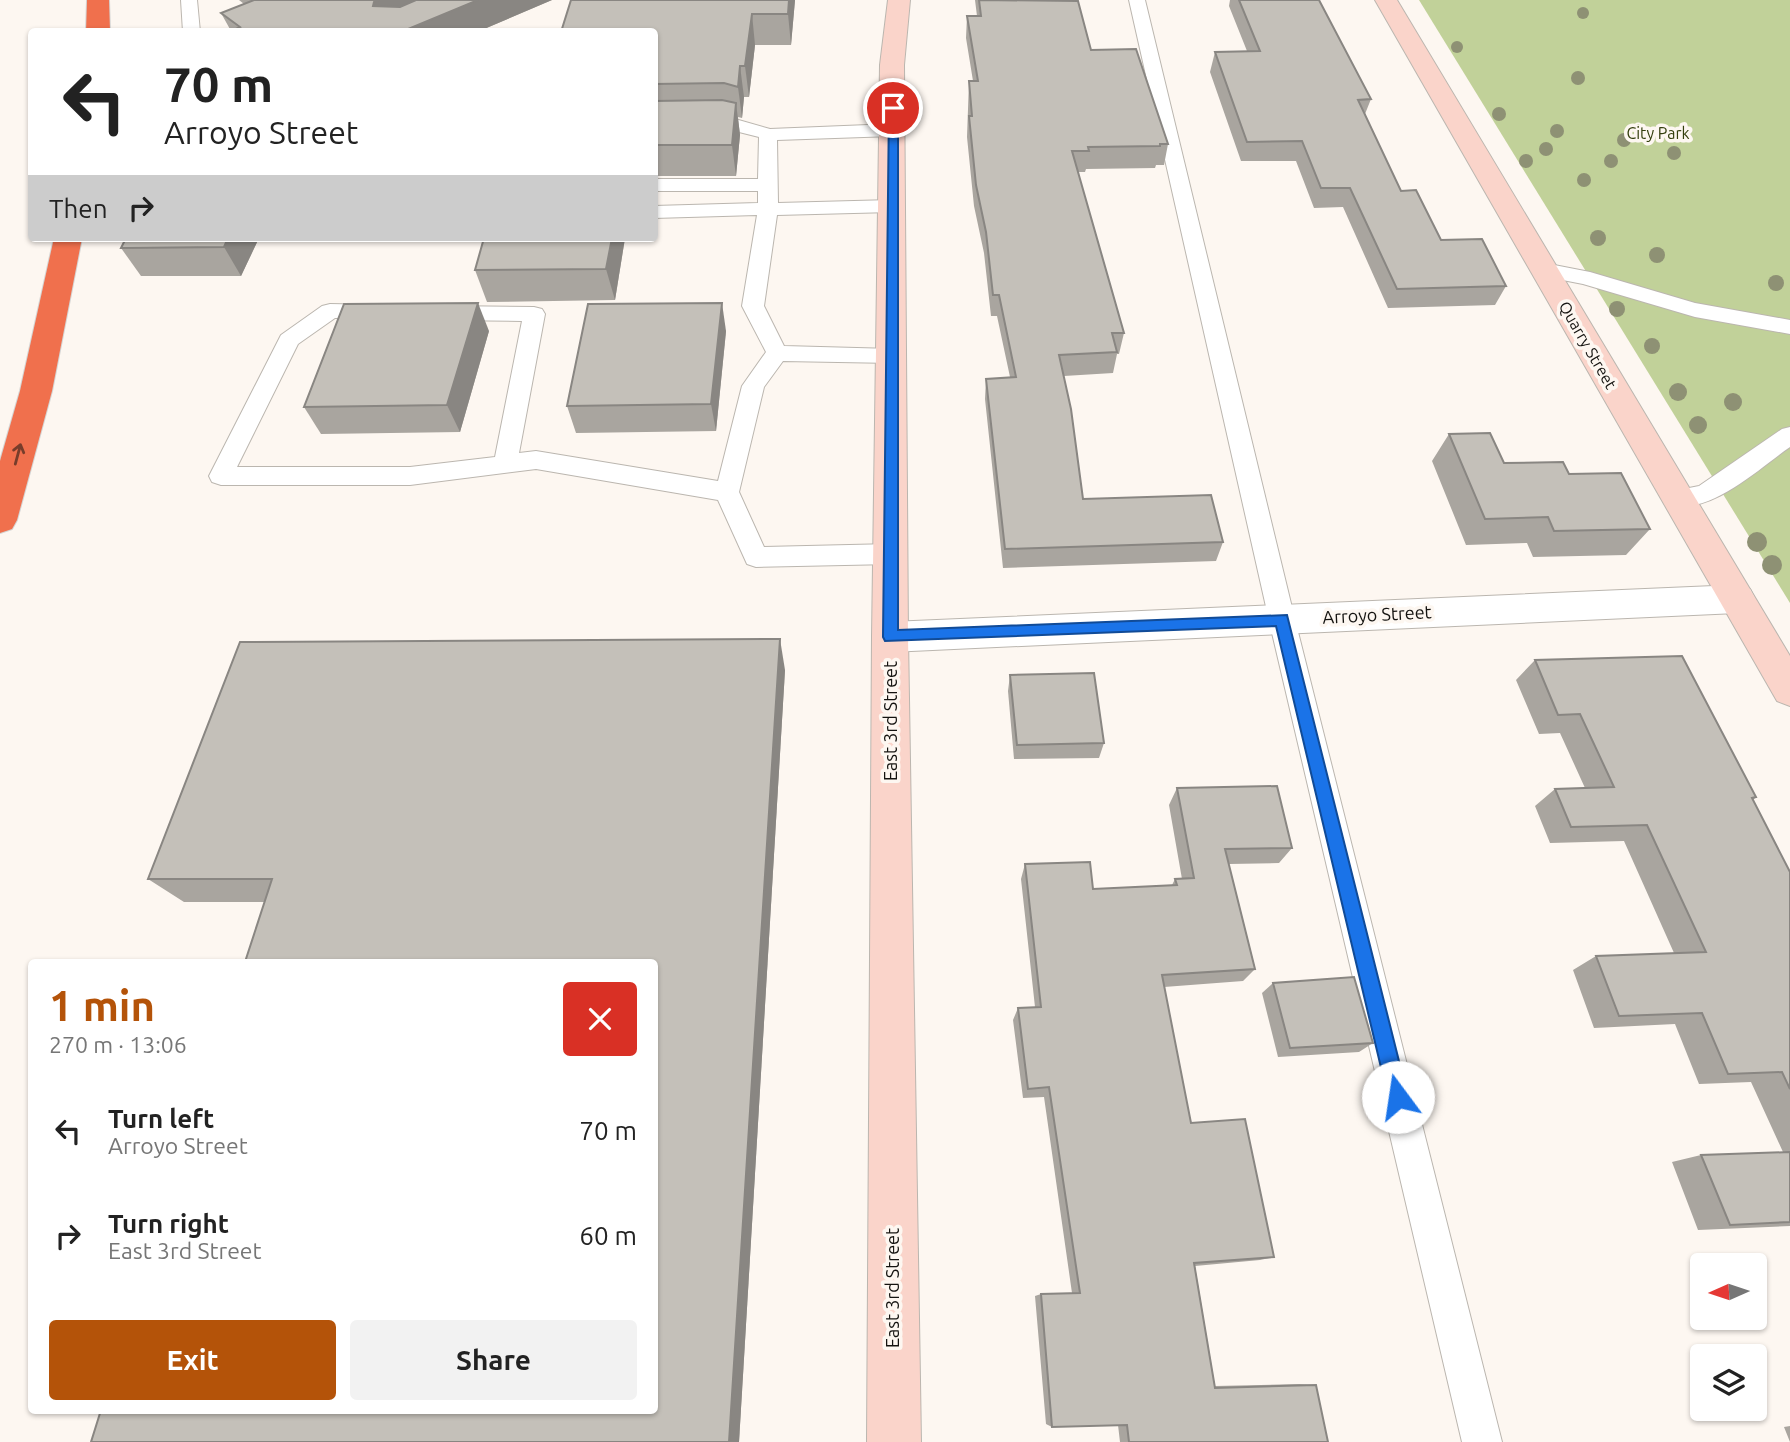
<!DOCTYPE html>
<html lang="en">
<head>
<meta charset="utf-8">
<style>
  body { margin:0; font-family:Ubuntu,sans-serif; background:#f2f2f2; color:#222; height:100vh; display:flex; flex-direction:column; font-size:26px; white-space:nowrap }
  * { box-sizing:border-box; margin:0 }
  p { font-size:23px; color:#767676 }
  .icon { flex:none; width:38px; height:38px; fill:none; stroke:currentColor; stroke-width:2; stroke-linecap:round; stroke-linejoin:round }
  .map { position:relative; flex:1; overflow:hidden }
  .details { position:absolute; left:28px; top:959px; width:630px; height:455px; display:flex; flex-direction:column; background:#fff; border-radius:7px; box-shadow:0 2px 5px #0004 }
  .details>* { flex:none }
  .guide { position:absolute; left:28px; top:28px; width:630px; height:214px; border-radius:7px; box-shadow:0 2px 5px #0004; background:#fff; color:#222; overflow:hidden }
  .needle { width:46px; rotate:267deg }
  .fabs { position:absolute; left:1690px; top:1253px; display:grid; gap:14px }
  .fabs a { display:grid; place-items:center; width:77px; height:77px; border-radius:7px; background:#fff; box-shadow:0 2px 5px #0004; font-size:35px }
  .pin { position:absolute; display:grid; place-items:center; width:60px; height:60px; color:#fff; margin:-30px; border:4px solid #fff; border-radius:50%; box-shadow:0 2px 7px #0007 }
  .me { position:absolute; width:77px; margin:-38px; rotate:346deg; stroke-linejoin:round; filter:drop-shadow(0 0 5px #0008) }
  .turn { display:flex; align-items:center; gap:24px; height:147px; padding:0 21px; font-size:32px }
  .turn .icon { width:91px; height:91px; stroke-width:2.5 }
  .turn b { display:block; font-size:49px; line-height:60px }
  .then { display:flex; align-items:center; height:66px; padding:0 21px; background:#0003; gap:14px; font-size:26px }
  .round { display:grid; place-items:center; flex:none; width:74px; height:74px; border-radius:7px; background:#f2f2f2 }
  .overview { display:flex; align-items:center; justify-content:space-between; height:119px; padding:0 21px }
  h1 { font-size:42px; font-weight:700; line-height:52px; color:#b45309 }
  .primary-button { display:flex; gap:14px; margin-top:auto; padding:14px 21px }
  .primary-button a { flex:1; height:80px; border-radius:7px; background:#b45309; color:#fff; font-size:28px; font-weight:700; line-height:80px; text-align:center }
  .primary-button a+a { background:#f2f2f2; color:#222 }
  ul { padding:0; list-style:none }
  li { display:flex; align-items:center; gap:21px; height:105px; padding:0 21px }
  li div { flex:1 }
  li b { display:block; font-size:26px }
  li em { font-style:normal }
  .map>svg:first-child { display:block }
</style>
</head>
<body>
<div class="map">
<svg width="1790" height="1442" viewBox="0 0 1790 1442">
  <rect width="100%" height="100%" fill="#fdf7f1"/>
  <path fill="#c1d199" d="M1419,0H1790V603Z"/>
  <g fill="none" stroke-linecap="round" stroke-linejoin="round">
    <g stroke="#bbb6af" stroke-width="2">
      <g id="lane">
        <path d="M181,0H197L200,32H183Z"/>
        <path d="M1129,0H1145L1295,620L1502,1442H1462L1269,620Z"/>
        <path d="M728,117L770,129L893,124L902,130L893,136L777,140L778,203L892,200L899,202L902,206L899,210L892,212L777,215L764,306L784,346L893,349L901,351L904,356L901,361L893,363L783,361L764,387L739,492L764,547L892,544L901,547L905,554L901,561L892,564L756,567L747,564L718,500L536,469L410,485H221L212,482L209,476L281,335L322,306L330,304L379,305L387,307L390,312L387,317L335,318L298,344L237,467H410L495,457L522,321L444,320L436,318L433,313L436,308L444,306L534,307L542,309L545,314L519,453L536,451L718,481L742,386L766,352L742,306L757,215L654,218V206L758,203V191H654V179H758L759,137L727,129L654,130V118Z"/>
        <path d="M1544,263L1590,272L1695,303L1790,320V334L1695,317L1583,284L1537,275L1534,270L1537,265Z"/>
        <path d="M1790,427V447C1759,468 1709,517 1669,504L1666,498L1669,492L1699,486L1782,429Z"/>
      </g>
    </g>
    <g stroke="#bbb6af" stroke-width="2">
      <path id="street" d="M1737,585L1750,589L1755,599L1750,609L1737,613L890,652L877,648L872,637L877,626L890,622Z"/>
    </g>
    <g stroke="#bbb6af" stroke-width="2">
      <g id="secondary">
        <path d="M888,0H910L904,65L908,637L921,1442H867L872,637L880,65Z"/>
        <path d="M1375,0H1397L1790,656V706L1777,701Z"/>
      </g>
    </g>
    <g stroke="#d5d5d4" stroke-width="2">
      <g id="highway">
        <path d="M87,0H109L110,32H86Z"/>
        <path d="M54,238H82L52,391L17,520L12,529L0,533V461L20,391Z"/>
      </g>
    </g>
    <use href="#lane" fill="#fff" fill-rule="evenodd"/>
    <use href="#street" fill="#fff" fill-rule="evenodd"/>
    <use href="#secondary" fill="#fad4ca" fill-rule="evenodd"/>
    <use href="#highway" fill="#f0704d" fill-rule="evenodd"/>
  </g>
  <g fill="#8e9174">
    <circle cx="1583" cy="13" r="6"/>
    <circle cx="1457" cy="47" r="6"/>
    <circle cx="1578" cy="78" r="7"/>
    <circle cx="1499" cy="114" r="7"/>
    <circle cx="1557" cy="131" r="7"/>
    <circle cx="1624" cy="140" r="7"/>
    <circle cx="1546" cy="149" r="7"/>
    <circle cx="1674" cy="153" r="7"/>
    <circle cx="1526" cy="161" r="7"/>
    <circle cx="1611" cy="161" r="7"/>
    <circle cx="1584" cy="180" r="7"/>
    <circle cx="1598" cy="238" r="8"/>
    <circle cx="1657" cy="255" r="8"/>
    <circle cx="1776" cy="283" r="8"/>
    <circle cx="1617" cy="309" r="8"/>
    <circle cx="1652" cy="346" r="8"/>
    <circle cx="1678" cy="392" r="9"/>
    <circle cx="1733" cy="402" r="9"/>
    <circle cx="1698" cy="425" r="9"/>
    <circle cx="1757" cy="542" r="10"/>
    <circle cx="1772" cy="565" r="10"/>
  </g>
  <g fill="#a9a59f">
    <path d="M239,0H552L477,32L231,31L221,13L244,4Z"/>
    <path d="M571,0H795L791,45H755L749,97H744L742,118L738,117L740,135L736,176H654V32Z"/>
    <path d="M975,0H1068L1091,50L1168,144L1164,165H1156L1155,168L1086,169L1085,172H1078L1124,333L1119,354H1117L1113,373L1064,376L1083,499L1223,542L1216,561L1003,568L985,399L986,379L1010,377L997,316H991L984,253L974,206L967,137L969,81H973L966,38L967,16H977Z"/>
    <path d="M1230,0H1319L1371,99L1365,114L1401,191L1441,240L1506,286L1495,305L1388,308L1343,207L1314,208L1296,161H1241L1210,72L1215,52L1247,51L1229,6Z"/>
    <path d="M259,238L241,276H141L121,248Z"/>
    <path d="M484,238H625L615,300L487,302L475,270Z"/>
    <path d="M489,331L460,432L321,434L304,407Z"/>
    <path d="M726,331L716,431L576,433L567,406Z"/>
    <path d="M1449,434L1504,463L1569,474L1650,529L1626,555L1533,557L1527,543L1466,545L1432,461Z"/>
    <path d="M1535,660L1756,797L1753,800L1790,872V1226L1698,1230L1672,1162L1701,1155L1783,1152L1751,1082L1699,1084L1675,1024L1594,1028L1573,970L1596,956L1674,953L1624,841L1550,843L1535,806L1555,789L1585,788L1560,733L1539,734L1516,680Z"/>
    <path d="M785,670L739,1442H91L265,902H184L148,879Z"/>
    <path d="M1010,675L1104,743L1099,758L1014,759L1008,691Z"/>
    <path d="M1177,788L1292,848L1279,863L1229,864L1255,969L1243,981L1164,987L1191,1123L1274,1257L1260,1260L1195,1266L1215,1386L1299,1384L1316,1385L1328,1442H1120L1118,1425L1052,1427L1046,1424L1035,1296L1041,1294L1072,1293L1044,1097L1023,1098L1013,1020L1018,1008L1035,1007L1021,879L1025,864L1093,889L1172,885L1175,879H1182L1169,805Z"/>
    <path d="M1273,983L1373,1043L1359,1052L1278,1057L1262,993Z"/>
    <path d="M1790,1426V1442L1784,1427Z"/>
  </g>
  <g fill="#898682">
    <path d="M379,0H447L384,32L373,6L374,2Z"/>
    <path d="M478,0H552L477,32H401Z"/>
    <path d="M789,0H795L791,45L788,14Z"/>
    <path d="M752,14L755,45L749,97L745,66Z"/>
    <path d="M740,66L744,97L742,118L738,87Z"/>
    <path d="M736,103L740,135L736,176L732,145Z"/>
    <path d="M228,238H259L241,276L224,247Z"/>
    <path d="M612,238H625L615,300L606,269Z"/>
    <path d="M478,303L489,331L460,432L447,405Z"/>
    <path d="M722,303L726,331L716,431L711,404Z"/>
    <path d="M780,639L785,670L739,1442H729Z"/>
  </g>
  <g fill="#c4c0b9" stroke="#898682" stroke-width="2">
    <path d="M254,0H379L374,2L373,6L400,7L416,0H478L401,32H230L240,27L221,13Z"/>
    <path d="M571,0H789L788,14H752L745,66H740L738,87L724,83L654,84V32H561Z"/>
    <path d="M979,0L1078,1L1091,50L1136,49L1168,144H1160V146L1088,147L1089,151H1072L1124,333H1112L1117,352L1059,355L1071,409L1083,499L1211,495L1223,542L1005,549L986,379L1016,377L999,295H993L986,232L976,185L969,116H972L969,81H978L967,16H981Z"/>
    <path d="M1239,0H1319L1371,99L1358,100L1401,191L1416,190L1441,240L1482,239L1506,286L1397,289L1350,188H1321L1302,141L1247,142L1215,52L1260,51Z"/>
    <path d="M722,100L736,103L732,145H654V101Z"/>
    <path d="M126,238H228L224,247L121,248Z"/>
    <path d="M484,238H612L606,269L475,270Z"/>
    <path d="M478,303L447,405L304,407L344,304Z"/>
    <path d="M722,303L711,404L567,406L588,304Z"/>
    <path d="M1490,433L1504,463L1563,462L1569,474L1621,473L1650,529L1554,531L1548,517L1485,519L1449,434Z"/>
    <path d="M780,639L729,1442H91L101,1410H654V962H245L272,879H148L240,642Z"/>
    <path d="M1682,656L1756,797L1752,798L1790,872V1089L1782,1072L1728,1074L1702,1013L1619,1016L1596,956L1706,952L1647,825L1571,827L1555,789L1614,787L1580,714L1558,715L1535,660Z"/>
    <path d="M1094,673L1104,743L1017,745L1010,675Z"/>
    <path d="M1277,786L1292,848L1225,849L1255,969L1162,975L1191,1123L1245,1119L1274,1257L1194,1263L1215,1388L1316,1385L1328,1442H1129L1127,1425L1052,1427L1041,1294L1080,1293L1049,1087L1028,1089L1018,1008L1041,1007L1025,864L1090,862L1093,889L1177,885L1175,879L1194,878L1177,788Z"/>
    <path d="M1354,977L1373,1043L1290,1048L1273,983Z"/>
    <path d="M1790,1152V1222L1730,1225L1701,1155Z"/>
  </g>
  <defs><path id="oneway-shaft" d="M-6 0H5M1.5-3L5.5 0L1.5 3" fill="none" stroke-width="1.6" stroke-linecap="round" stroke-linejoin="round" transform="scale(1.75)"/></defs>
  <use stroke="#773d2b" href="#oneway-shaft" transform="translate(18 454) rotate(-75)"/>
  <path fill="#1a73e8" stroke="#114b97" stroke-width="2" d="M889,106L898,108V630L1287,615L1408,1097L1405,1104L1398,1107L1391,1104L1388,1097L1276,626L885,641L883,637Z"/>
  <g text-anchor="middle" stroke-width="7" stroke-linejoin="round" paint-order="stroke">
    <g font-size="16" fill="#333e0d" stroke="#fdf7f1">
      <text x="1658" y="139">City Park</text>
    </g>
    <g font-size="16" fill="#141310" stroke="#fdf7f1">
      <text transform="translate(1588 345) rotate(60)" y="6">Quarry Street</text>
    </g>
    <g font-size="18" fill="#141310" stroke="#fdf7f1">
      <text transform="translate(1377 615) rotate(-3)" y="6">Arroyo Street</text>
      <text transform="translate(891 721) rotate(-90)" y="6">East 3rd Street</text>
      <text transform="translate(893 1288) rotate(-90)" y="6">East 3rd Street</text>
    </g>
  </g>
</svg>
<div class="fabs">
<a><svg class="needle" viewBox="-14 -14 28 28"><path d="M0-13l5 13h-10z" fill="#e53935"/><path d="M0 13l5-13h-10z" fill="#767676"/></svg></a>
<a><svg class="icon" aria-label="layers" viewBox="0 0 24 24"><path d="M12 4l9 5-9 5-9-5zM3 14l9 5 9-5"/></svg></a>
</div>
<div class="pin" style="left:893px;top:108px;background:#d93025"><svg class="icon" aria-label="arrive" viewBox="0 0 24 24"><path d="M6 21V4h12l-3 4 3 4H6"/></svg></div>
<svg class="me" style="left:1398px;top:1097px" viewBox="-20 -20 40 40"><circle r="19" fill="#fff"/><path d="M0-13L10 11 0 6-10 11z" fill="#1a73e8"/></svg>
<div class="guide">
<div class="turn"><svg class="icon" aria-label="left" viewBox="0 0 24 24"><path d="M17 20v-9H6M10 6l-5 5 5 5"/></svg><div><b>70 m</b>Arroyo Street</div></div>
<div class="then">Then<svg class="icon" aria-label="right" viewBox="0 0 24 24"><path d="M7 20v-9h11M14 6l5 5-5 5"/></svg></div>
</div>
<section class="details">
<div class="overview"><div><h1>1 min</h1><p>270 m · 13:06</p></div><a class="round" style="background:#d93025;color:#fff"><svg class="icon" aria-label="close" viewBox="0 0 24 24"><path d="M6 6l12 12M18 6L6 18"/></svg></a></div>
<ul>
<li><svg class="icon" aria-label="left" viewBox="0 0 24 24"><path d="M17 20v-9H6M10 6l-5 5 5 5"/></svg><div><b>Turn left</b><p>Arroyo Street</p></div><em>70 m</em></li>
<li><svg class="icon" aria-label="right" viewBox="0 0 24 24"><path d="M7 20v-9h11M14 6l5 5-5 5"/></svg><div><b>Turn right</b><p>East 3rd Street</p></div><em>60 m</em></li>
</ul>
<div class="primary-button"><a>Exit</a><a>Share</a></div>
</section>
</div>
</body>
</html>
